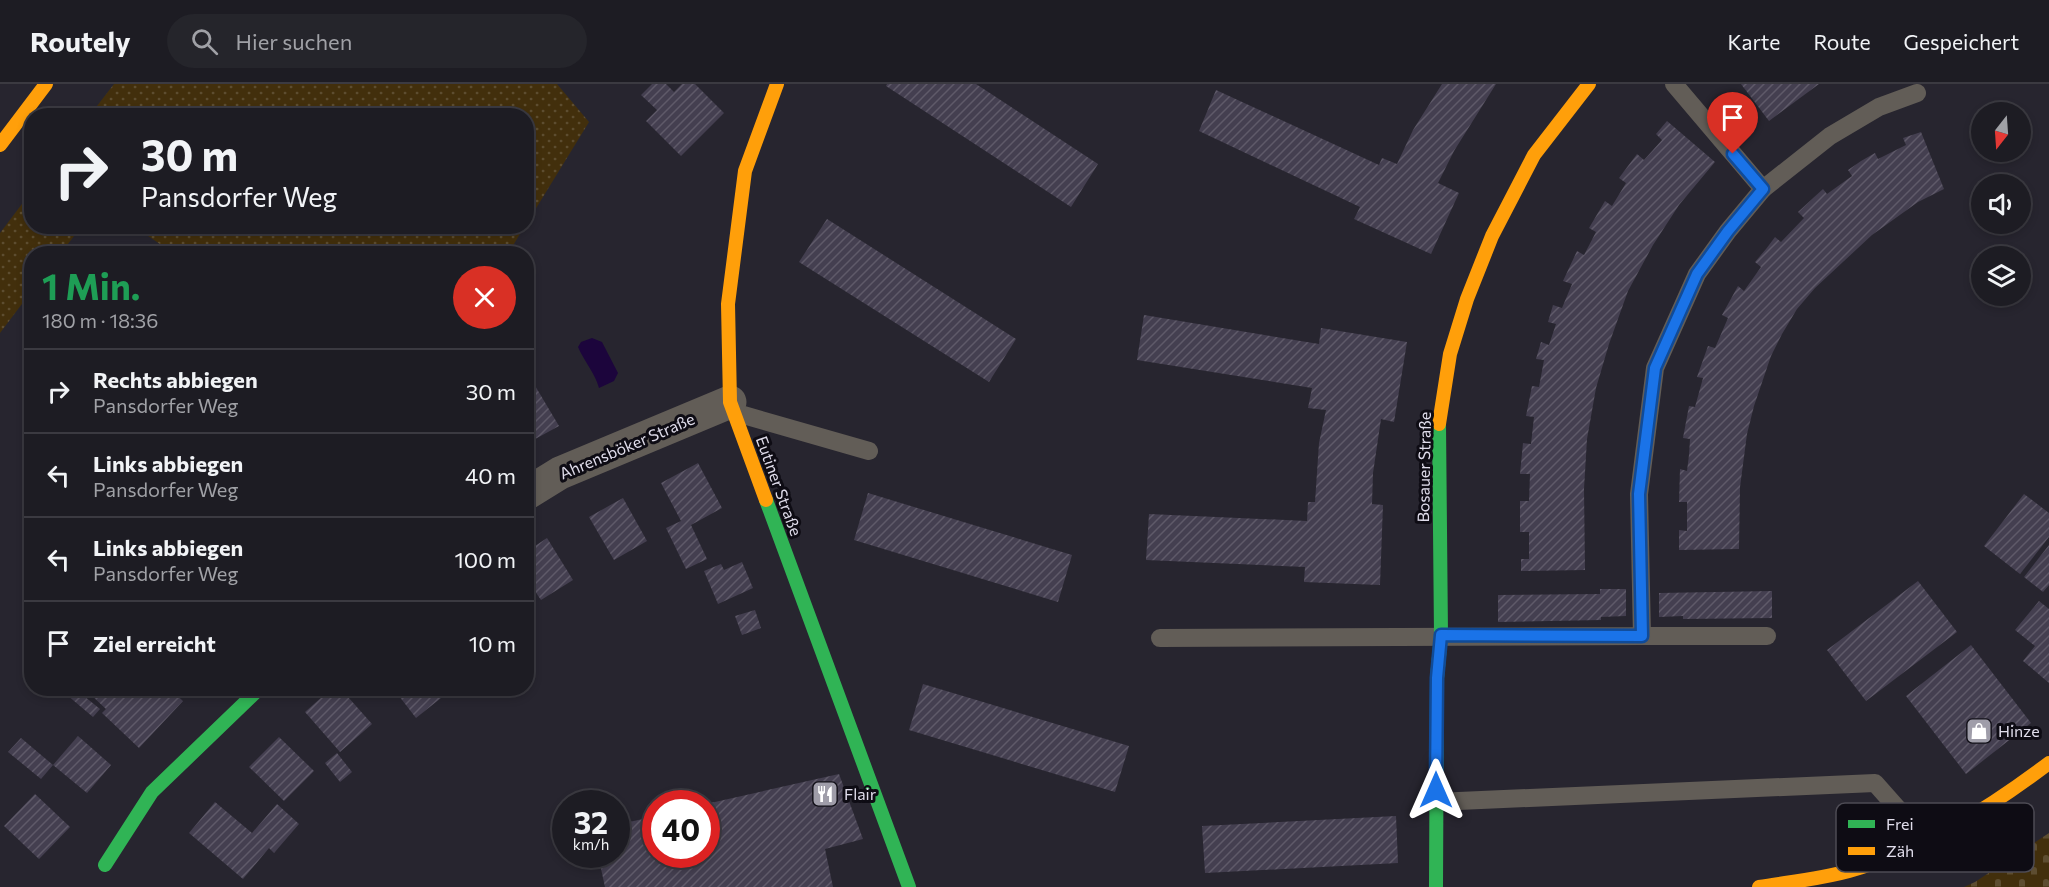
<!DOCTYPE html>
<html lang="de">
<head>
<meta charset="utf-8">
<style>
  body { margin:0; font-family:Commissioner,sans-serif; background:#25252b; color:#f1f3f6; height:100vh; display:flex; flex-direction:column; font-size:22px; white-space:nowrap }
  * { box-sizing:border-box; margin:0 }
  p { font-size:20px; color:#a0a1a6 }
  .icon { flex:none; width:33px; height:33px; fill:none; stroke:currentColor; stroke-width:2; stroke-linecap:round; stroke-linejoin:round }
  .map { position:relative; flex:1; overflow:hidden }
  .sheet { position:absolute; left:24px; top:162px; width:510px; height:450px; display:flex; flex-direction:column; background:#1d1c23; border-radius:24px; box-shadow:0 3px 9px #0003,0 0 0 2px #3b3a41 }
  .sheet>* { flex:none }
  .hud { position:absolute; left:24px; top:24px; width:510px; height:126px; border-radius:24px; box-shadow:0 3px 9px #0003,0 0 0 2px #3b3a41; background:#1d1c23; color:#f1f3f6; overflow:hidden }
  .needle { width:39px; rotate:197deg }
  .tools { position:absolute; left:1971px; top:18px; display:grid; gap:12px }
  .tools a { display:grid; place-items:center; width:60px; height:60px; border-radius:50%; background:#1d1c23; box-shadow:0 3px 9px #0003,0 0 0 2px #3b3a41; font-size:30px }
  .speed { position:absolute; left:552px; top:706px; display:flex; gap:12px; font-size:30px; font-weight:700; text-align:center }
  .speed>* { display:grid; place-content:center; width:78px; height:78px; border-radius:50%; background:#1d1c23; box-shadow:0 3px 9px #0003,0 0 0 2px #3b3a41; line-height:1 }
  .speed small { font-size:15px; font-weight:400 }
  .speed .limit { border:9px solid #d22; background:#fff; color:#111 }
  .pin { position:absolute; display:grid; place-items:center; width:51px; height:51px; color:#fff; margin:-62px -26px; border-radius:50% 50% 50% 0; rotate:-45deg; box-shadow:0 0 6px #0007 }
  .pin .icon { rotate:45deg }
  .me { position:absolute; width:66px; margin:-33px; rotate:0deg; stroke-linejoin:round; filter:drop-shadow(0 0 4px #0008) }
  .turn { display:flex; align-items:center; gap:21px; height:126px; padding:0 18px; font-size:27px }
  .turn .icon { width:78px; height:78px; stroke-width:2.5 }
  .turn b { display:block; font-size:42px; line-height:51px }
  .round { display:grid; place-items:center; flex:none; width:63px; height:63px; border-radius:32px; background:#25252b }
  .overview { display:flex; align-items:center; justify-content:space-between; height:102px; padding:0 18px }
  h1 { font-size:36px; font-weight:700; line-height:45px; color:#1e9e55 }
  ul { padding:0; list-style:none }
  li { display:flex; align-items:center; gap:18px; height:84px; padding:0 18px; border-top:2px solid #3b3a41 }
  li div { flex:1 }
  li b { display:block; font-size:22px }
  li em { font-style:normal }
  header { display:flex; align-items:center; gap:36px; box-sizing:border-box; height:84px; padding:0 30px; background:#1d1c23; border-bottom:2px solid #3b3a41 }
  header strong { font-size:28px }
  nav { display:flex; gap:33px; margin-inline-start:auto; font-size:21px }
  .search { width:420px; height:54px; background:#25252b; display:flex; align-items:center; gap:15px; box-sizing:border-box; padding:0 21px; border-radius:33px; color:#a0a1a6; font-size:22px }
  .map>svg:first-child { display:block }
</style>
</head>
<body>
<header>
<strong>Routely</strong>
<div class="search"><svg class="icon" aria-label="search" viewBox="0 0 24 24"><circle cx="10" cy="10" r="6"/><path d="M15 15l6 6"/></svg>Hier suchen</div>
<nav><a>Karte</a><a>Route</a><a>Gespeichert</a></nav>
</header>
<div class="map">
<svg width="2049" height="803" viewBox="0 0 2049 803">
  <defs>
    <pattern id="grass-dots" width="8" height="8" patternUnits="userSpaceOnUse" patternTransform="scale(1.5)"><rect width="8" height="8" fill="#422f0c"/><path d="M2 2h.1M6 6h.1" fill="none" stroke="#5d4d30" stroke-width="1.8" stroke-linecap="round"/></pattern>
    <pattern id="cemetery-stones" width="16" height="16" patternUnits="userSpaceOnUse" patternTransform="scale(1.5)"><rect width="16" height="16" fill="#422f0c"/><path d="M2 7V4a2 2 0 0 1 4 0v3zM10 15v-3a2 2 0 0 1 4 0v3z" fill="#5d4d30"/></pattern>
    <pattern id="building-hatch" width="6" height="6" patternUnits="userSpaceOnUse" patternTransform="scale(1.5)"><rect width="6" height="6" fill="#443f50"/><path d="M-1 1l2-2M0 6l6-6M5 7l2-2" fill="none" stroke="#5f5a69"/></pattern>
  </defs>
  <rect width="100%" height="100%" fill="#27252f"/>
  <g fill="url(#grass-dots)">
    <path d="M114,0H557L589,38L527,139L526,32L90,31Z"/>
    <path d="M31,108L32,142L81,143L61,169L32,170L31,208L0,249V149Z"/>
    <path d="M135,143H524L508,170L173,169Z"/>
  </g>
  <path fill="url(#cemetery-stones)" d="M2049,749V803H1964L1975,798Z"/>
  <path fill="#1c053c" d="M592,254L602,258L618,289L614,297L599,304C595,289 584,277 578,263L581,258Z"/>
  <g fill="url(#building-hatch)">
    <path d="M652,0H666L674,8L682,0H695L724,29L681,72L646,37L657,26L641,11Z"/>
    <path d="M887,0H976L1098,80L1071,123L886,2Z"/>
    <path d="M1442,0H1496L1454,67L1438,99L1459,109L1431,170L1354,135L1360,123L1199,47L1216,6L1379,81L1382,74L1397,80L1413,46Z"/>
    <path d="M1741,0H1819L1769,37Z"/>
    <path d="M1667,37L1715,78L1679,121L1653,161L1628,207L1609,260L1596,304L1587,355L1584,405L1585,486L1521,487V475H1529V448H1520V417H1529L1530,390H1520L1523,359L1531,360L1534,333L1526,332L1532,302L1539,303L1544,276L1536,275L1541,258L1549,261L1556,240L1548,238L1553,221L1562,224L1572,200L1563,197L1577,167L1584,171L1596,148L1589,144L1605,117L1612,122L1626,99L1619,94L1637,70L1644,76L1662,56L1656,50Z"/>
    <path d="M1921,48L1944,105L1918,118L1872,151L1815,204L1797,225L1782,250L1771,272L1754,322L1747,350L1740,403L1739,465L1679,466V446L1687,447V418H1679L1680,385L1687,387L1689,371L1690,355L1683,354L1689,322L1695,323L1703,294L1697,293L1708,262L1715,264L1728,234L1722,231L1738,202L1744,207L1761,183L1755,178L1766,165L1775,153L1781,158L1804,134L1798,128L1823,105L1827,110L1852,92L1848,86L1861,77L1875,69L1878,75L1906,61L1903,54Z"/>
    <path d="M827,135L1016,255L989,298L799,178Z"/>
    <path d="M1144,231L1319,260L1321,244L1407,258L1394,338L1381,335L1373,389L1372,420L1383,421L1380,501L1304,498L1305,483L1146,476L1149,430L1307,437L1308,418H1315L1319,359L1326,326L1308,324L1312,304L1137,276Z"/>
    <path d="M531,295L559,342L526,360V297Z"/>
    <path d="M698,379L722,424L691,441L707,475L686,485L666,444L681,437L661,399Z"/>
    <path d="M868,409L1072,471L1058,518L854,456Z"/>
    <path d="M2024,410L2049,429V453L2020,490L1984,462Z"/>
    <path d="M623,414L647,457L614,476L589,433Z"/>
    <path d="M547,454L573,496L541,516L526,494V468Z"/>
    <path d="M2049,461V501L2043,508L2024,493Z"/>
    <path d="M742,478L753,504L718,520L704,487L721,480L724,486Z"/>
    <path d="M1918,497L1957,548L1866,617L1827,566Z"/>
    <path d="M1600,505H1626V532L1601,533V536L1498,538V511L1600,510Z"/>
    <path d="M1772,507V534L1683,535V532L1659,533V509Z"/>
    <path d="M2039,517L2049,525V599L2023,577L2035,562L2015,546Z"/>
    <path d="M755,526L761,544L742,551L735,532Z"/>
    <path d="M1971,561L2031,639L1966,690L1906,612Z"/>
    <path d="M923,600L1129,662L1115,708L909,646Z"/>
    <path d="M73,604H90L84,612L100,625L93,633L67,611Z"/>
    <path d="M96,604H118L122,608L125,604H169L183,617L139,664L102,629L106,625L90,610Z"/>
    <path d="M332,604H340L372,640L340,668L305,628Z"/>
    <path d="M408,604H433L441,614L416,634L399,612Z"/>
    <path d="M78,652L111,681L87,709L53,681Z"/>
    <path d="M279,653L314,687L284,717L249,683Z"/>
    <path d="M21,654L53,681L41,695L8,668Z"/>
    <path d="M337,669L352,688L340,698L325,679Z"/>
    <path d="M839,690L863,755L825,765L833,803H605L598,771H616V741L656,732V771H706V720Z"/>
    <path d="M35,710L70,743L39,775L4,742Z"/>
    <path d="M215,718L252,749L277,720L299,740L274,769L269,764L243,795L189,749Z"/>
    <path d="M1396,732L1398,779L1205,789L1202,742Z"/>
  </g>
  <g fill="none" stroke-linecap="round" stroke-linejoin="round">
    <g stroke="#625d57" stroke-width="18">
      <path d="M1763,105L1830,52L1879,23L1917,9"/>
      <path d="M733,328L869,367"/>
      <path d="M1642,552H1767"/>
      <path d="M1160,554L1642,552L1639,410L1655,284L1697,190L1728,147L1763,105L1674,0"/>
      <path d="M1436,718L1875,699L1906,734L1918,762"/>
    </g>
    <path stroke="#625d57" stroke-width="33" d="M526,410L560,389L730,318"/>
    <g stroke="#30b455" stroke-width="14">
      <path d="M766,416L909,803"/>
      <path d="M105,781L152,708L260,604"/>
      <path d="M1436,803L1437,594L1441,551L1439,340"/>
    </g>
    <g stroke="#ff9f0a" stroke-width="14">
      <path d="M0,61L46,0"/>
      <path d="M1439,340L1450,270L1467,215L1492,152L1534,71L1589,0"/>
      <path d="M766,416L730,318L728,220L745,87L777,0"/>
      <path d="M1759,803C1789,798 1820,795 1849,787C1923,766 1988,725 2049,679"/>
    </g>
  </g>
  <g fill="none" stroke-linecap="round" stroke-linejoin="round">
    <g stroke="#114b97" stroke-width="15">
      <path id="route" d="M1436,706L1437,594L1441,551L1642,552L1639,410L1655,284L1697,190L1728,147L1763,105L1733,70"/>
    </g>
    <use href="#route" stroke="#1a73e8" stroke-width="10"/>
  </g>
  <defs>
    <g id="shop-square" transform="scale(1.35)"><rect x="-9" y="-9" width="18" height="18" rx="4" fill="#9f9da9" stroke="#0e0c14"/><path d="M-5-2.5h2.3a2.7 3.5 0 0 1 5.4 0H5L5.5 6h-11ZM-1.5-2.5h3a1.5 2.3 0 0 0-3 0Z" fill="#fff"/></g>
    <g id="restaurant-square" transform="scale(1.35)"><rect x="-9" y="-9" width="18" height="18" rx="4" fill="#9f9da9" stroke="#0e0c14"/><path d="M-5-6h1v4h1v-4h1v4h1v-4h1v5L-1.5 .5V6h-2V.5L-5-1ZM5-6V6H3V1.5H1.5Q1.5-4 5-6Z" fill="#fff"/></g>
  </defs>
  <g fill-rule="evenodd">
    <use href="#shop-square" x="1979" y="647"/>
    <use href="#restaurant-square" x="825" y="710"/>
  </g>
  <g text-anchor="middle" stroke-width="6" stroke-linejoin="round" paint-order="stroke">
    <g font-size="16" fill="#e0ddeb" stroke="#0e0c14">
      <text transform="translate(627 362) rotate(-23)" y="6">Ahrensböker Straße</text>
      <text transform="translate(1424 383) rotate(-89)" y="6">Bosauer Straße</text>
      <text transform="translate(779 402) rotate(70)" y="6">Eutiner Straße</text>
    </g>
    <g font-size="16" fill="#e0ddeb" stroke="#0e0c14" text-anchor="start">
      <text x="1998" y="653">Hinze</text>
      <text x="844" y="716">Flair</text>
    </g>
  </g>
  <rect x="1836" y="719" width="198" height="69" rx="9" fill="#0e0c14" stroke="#4d4b54" stroke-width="1.5"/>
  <rect x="1848" y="736" width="27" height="8" fill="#30b455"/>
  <rect x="1848" y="763" width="27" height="8" fill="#ff9f0a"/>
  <g font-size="16" fill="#e0ddeb">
    <text x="1886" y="746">Frei</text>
    <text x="1886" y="773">Zäh</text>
  </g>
</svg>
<div class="tools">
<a><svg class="needle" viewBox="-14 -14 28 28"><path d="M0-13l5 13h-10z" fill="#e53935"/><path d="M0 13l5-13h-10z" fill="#a0a1a6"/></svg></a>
<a><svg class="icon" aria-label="sound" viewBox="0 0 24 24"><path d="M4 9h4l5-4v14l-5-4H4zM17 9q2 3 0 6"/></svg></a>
<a><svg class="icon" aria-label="layers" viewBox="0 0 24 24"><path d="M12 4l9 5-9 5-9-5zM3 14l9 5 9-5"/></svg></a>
</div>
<div class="speed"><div>32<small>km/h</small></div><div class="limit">40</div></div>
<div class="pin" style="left:1733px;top:70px;background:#d93025"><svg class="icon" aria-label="arrive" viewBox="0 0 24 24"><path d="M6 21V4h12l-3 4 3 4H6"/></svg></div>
<svg class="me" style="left:1436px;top:706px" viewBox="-20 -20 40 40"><path d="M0-17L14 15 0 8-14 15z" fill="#1a73e8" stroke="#fff" stroke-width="4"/></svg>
<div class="hud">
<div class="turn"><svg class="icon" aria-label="right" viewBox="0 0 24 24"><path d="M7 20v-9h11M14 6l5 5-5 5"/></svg><div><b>30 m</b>Pansdorfer Weg</div></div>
</div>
<section class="sheet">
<div class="overview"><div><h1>1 Min.</h1><p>180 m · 18:36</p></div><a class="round" style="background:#d93025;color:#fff"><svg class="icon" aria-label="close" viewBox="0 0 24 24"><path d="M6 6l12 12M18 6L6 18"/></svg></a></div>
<ul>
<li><svg class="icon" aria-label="right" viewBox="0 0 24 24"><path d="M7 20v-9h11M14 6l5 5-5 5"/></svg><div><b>Rechts abbiegen</b><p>Pansdorfer Weg</p></div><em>30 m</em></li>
<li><svg class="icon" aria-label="left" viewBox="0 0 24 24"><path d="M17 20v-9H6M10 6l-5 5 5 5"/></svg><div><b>Links abbiegen</b><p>Pansdorfer Weg</p></div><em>40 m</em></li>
<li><svg class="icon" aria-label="left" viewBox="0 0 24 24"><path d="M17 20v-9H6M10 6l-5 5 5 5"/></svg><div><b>Links abbiegen</b><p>Pansdorfer Weg</p></div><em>100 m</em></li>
<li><svg class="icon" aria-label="arrive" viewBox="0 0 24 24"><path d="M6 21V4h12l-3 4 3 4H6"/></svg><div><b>Ziel erreicht</b></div><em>10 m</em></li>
</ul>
</section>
</div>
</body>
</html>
